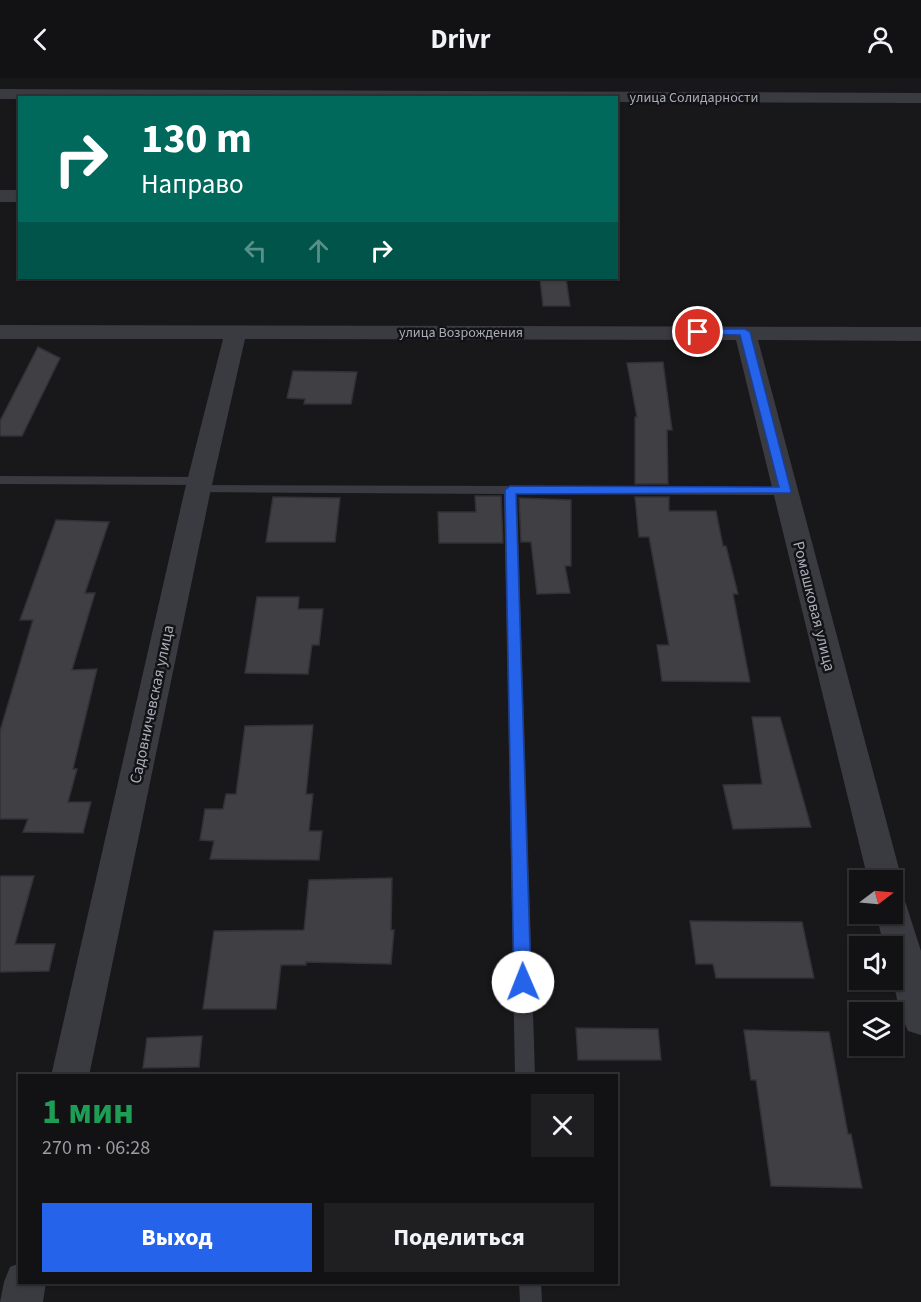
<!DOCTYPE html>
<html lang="ru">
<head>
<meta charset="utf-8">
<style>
  body { margin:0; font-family:"Source Sans 3",sans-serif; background:#1f1f22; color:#f1f3f6; height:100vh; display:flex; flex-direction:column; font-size:22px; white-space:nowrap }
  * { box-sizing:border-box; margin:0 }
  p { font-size:20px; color:#9c9da0 }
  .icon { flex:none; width:33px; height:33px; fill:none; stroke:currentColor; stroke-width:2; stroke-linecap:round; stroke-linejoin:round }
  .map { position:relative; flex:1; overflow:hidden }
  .panel { position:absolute; left:18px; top:996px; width:600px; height:210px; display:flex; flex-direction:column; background:#121114; border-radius:0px; box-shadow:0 2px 4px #0004,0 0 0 2px #313134 }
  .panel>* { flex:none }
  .top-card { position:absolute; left:18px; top:18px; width:600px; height:183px; border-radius:0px; box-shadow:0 2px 4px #0004,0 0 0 2px #313134; background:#00695c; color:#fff; overflow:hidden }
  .needle { width:39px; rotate:74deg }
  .tools { position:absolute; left:849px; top:792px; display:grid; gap:12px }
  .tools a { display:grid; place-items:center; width:54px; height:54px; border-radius:0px; background:#121114; box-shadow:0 2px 4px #0004,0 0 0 2px #313134; font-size:30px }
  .pin { position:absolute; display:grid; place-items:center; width:51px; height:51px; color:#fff; margin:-26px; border:3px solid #fff; border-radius:50%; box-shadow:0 2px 6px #0007 }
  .me { position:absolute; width:66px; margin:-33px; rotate:359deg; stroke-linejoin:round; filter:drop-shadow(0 0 4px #0008) }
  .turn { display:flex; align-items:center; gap:21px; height:126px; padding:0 24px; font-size:27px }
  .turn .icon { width:78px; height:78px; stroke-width:2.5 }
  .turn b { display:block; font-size:42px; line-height:51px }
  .lanes { display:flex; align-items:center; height:57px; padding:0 24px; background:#0003; justify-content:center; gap:30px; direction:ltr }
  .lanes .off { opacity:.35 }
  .round { display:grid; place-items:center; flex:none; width:63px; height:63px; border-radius:0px; background:#1f1f22 }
  .head { display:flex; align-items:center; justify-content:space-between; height:102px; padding:0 24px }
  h1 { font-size:36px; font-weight:700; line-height:45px; color:#1e9e55 }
  .primary-button { display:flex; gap:12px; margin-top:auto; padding:12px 24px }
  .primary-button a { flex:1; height:69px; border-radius:0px; background:#2563eb; color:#fff; font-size:24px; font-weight:700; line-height:69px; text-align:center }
  .primary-button a+a { background:#1f1f22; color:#f1f3f6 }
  header { display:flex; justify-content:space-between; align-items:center; height:78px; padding:0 24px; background:#121114; font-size:27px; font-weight:700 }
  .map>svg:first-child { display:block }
</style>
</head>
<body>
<header><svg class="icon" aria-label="back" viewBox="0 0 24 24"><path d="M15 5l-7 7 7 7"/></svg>Drivr<svg class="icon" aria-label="person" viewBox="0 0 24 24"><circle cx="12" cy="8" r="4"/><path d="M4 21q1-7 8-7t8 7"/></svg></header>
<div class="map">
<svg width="921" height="1224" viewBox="0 0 921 1224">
  <rect width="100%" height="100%" fill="#18171a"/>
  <g fill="#3f3f44" stroke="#323136" stroke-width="1.5">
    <path d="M540,200H566L570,228H543Z"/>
    <path d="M38,269L60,280L22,358H0V343Z"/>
    <path d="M663,284L672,352H667L668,406H635V339H637L627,285Z"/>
    <path d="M293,293L357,294L351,326H304L305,321L287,320Z"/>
    <path d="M475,418H501L503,465H439L438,434H476Z"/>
    <path d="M273,419L340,420L335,464H266Z"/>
    <path d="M635,419H669V433H716L723,468H726L738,516H733L750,604L662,603L657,567H669L649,459H639Z"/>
    <path d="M519,420L571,422V488H565L570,515L537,516L531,464H521Z"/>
    <path d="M56,442L109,444L85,515H95L72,592L97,591L73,691H77L68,724H91L83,755L23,754L28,741H0V653L33,542H20Z"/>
    <path d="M257,519H299L298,531H323L319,567H312L308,596L245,595Z"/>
    <path d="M752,639H780L811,749L733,751L723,707L762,706Z"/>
    <path d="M313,647L306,716H313L309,753H322L319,782L210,781L214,763L200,762L205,731H223L226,716H236L245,648Z"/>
    <path d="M0,798H34L15,866H55L49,893L0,894Z"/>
    <path d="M392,800L391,852H394L391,886L306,884V887H281L276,931H203L214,853L304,852L309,802Z"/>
    <path d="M690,843L802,844L814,900H716L713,886H696Z"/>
    <path d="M576,950L658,951L661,982H578Z"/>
    <path d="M744,952L829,954L848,1056H851L862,1110L771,1108L756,1002H751Z"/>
    <path d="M202,958L199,989L143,990L147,960Z"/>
  </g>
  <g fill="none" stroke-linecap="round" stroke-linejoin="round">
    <g fill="#3a3a41" fill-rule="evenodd">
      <path d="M0,398L200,399L206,403L200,407L0,406Z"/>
      <path d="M198,407L785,409L791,413L785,417L517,416L535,998H515L504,416L193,414L192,411L193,408Z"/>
      <path d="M519,1204H541L542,1224H520Z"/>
    </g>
    <g fill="#3a3a41" fill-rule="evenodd">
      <path d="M0,11L921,15V25L616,24V20L0,21Z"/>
      <rect x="0" y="112" width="20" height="12"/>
      <path d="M0,247L921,249V263L758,262L902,802L897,812L892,813V802H868L736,262L245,261L211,411L89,998H51L185,411L223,261H0Z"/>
      <path d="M892,816L904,820L921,873V957L908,953C895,926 892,898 892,868H884L876,836H892Z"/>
      <path d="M20,1185V1204H46L43,1224H0L4,1204L10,1189Z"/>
    </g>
  </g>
  <path fill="#2563eb" stroke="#184099" stroke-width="1.5" d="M698,251H745L750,254L791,413L790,415L516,416L531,904L529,909L523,911L517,909L514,904L505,412L510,408L779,409L740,257L695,256V252Z"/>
  <g text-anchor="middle" stroke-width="5" stroke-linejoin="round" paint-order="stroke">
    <g font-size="14" fill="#a9acba" stroke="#131215">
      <text x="694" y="24">улица Солидарности</text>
      <text x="461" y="259">улица Возрождения</text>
    </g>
    <g font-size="16" fill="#a9acba" stroke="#131215">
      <text transform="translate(815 528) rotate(76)" y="6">Ромашковая улица</text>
      <text transform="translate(151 626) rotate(-78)" y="6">Садовничевская улица</text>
    </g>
  </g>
</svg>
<div class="tools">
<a><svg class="needle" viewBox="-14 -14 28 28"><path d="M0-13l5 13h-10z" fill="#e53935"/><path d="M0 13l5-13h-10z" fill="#9c9da0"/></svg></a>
<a><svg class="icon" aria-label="sound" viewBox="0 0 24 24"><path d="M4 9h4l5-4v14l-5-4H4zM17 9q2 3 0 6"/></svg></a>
<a><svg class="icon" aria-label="layers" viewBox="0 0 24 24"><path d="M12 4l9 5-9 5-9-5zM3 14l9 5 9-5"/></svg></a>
</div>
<div class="pin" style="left:698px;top:254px;background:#d93025"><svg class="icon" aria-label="arrive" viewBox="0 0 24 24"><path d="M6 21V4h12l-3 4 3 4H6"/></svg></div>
<svg class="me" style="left:523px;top:904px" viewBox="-20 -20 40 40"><circle r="19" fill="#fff"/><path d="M0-13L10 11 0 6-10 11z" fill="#2563eb"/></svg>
<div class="top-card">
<div class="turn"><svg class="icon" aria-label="right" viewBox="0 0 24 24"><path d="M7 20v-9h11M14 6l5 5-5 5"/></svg><div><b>130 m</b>Направо</div></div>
<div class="lanes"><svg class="icon off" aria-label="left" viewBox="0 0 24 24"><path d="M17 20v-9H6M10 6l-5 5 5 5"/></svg><svg class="icon off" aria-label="ahead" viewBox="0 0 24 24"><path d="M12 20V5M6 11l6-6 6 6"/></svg><svg class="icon" aria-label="right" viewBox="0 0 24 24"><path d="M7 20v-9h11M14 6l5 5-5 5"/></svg></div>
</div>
<section class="panel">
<div class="head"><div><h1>1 мин</h1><p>270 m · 06:28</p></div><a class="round"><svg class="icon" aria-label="close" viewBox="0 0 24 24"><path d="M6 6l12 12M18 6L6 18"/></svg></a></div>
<div class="primary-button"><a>Выход</a><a>Поделиться</a></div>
</section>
</div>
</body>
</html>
